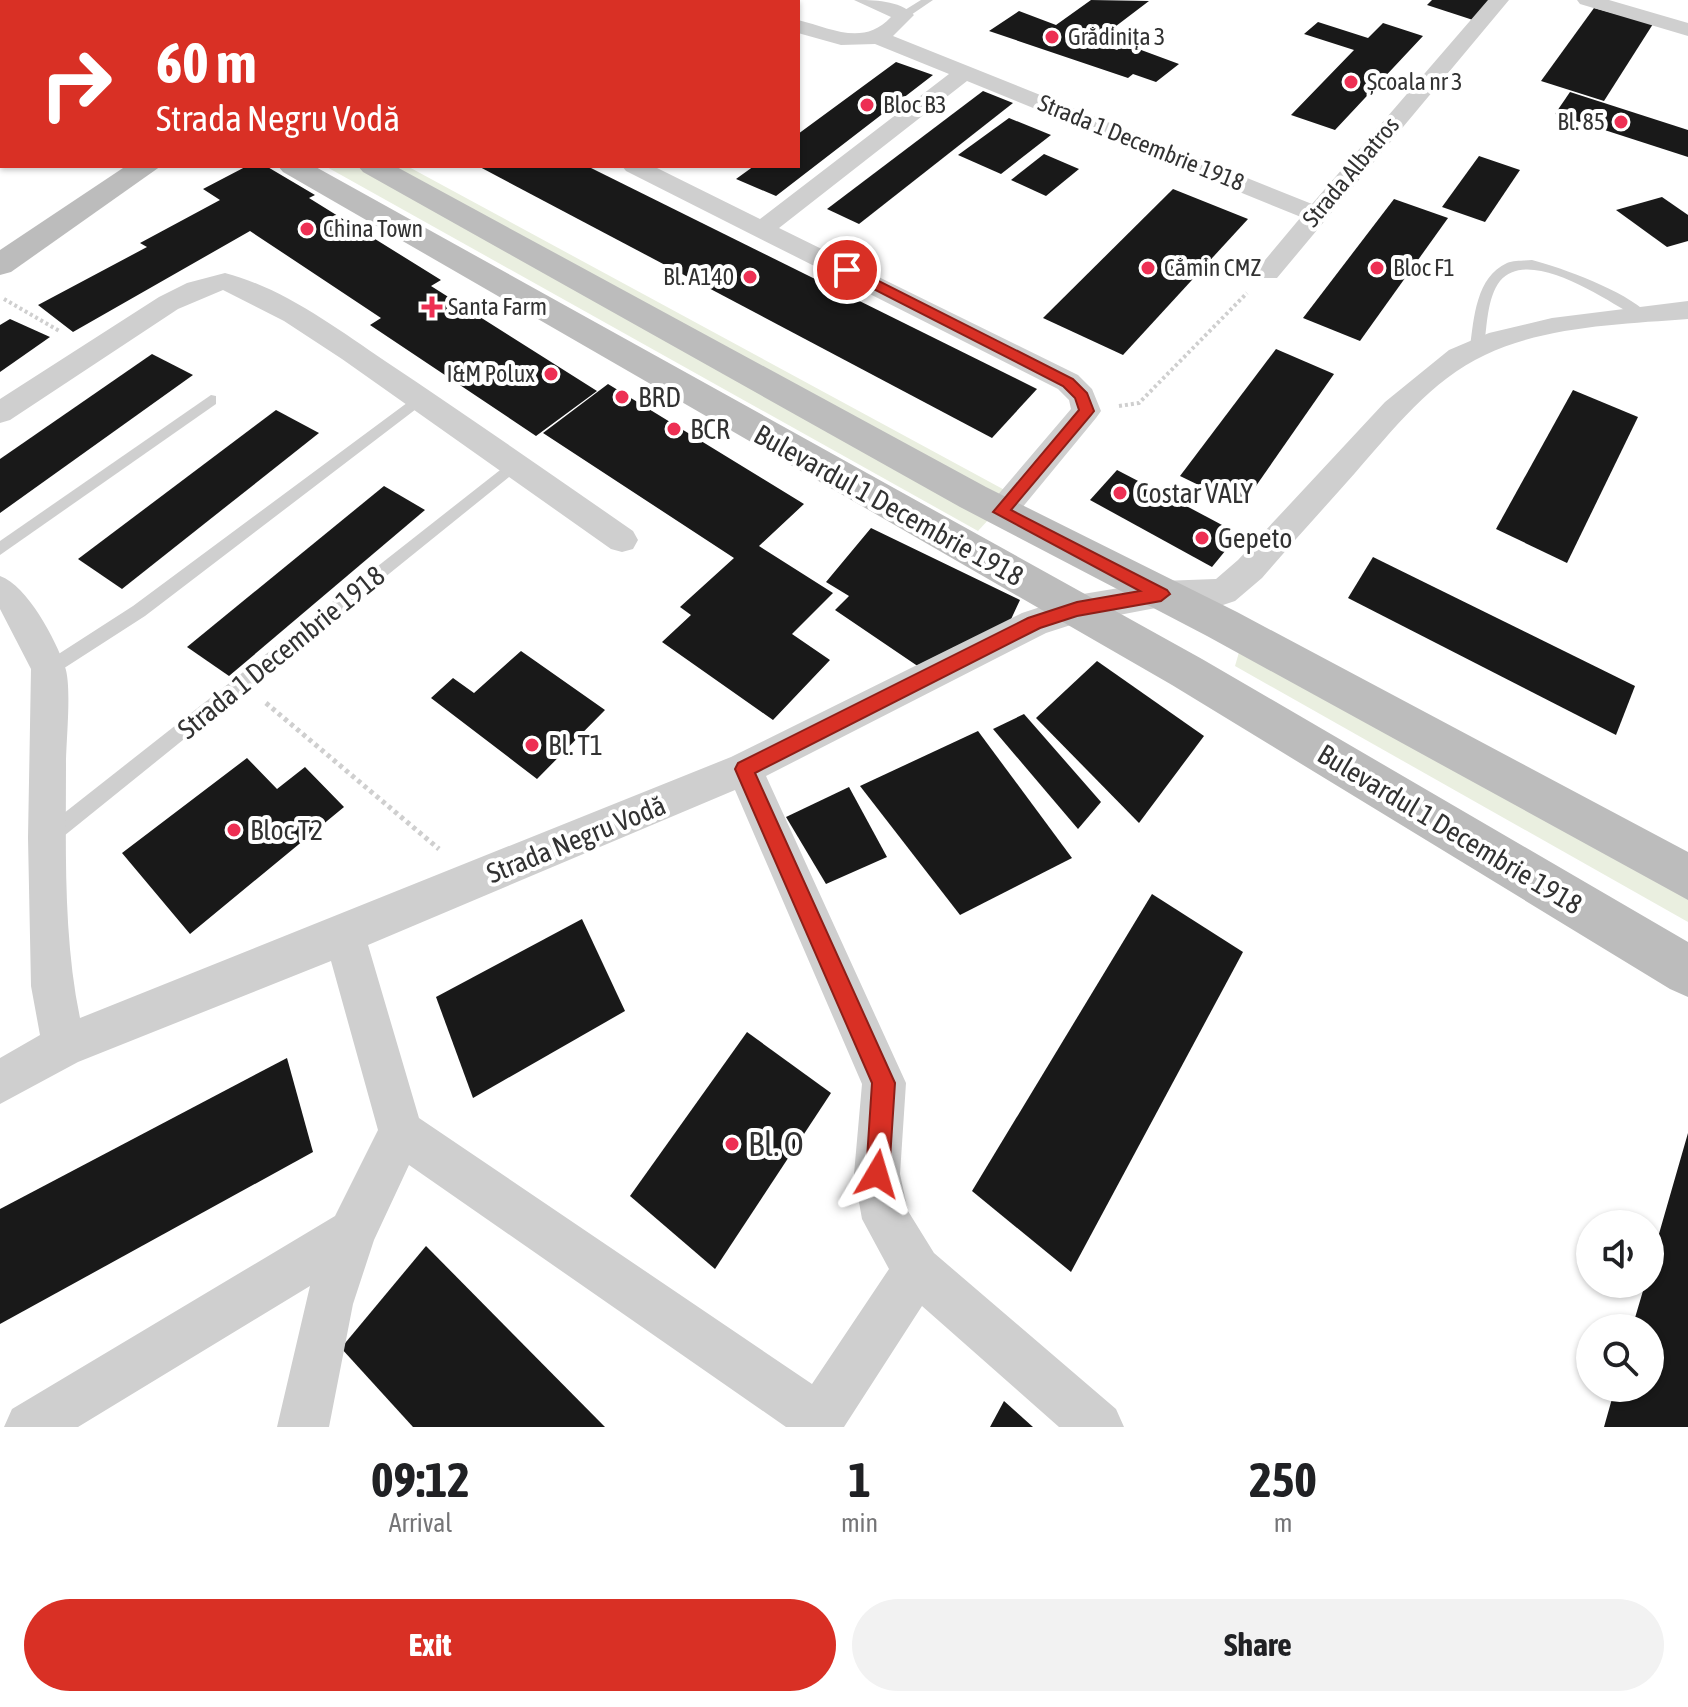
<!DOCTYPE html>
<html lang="en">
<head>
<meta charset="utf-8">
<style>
  body { margin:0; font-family:"Asap Condensed",sans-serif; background:#f2f2f2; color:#202124; height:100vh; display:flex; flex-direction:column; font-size:30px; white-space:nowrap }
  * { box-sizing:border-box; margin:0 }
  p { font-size:26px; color:#757577 }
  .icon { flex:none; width:44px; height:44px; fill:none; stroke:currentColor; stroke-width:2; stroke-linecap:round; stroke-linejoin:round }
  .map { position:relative; height:1427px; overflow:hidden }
  .sheet { display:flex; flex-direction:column; background:#fff; flex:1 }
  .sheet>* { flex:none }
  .hud { position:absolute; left:0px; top:0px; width:800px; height:168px; box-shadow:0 2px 6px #0004; background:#d93025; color:#fff; overflow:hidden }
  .controls { position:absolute; left:1576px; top:1210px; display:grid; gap:16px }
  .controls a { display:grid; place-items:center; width:88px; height:88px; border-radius:50%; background:#fff; box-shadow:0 2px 6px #0004; font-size:40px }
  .pin { position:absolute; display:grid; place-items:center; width:68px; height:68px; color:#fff; margin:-34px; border:4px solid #fff; border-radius:50%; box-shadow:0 2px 8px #0007 }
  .me { position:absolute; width:88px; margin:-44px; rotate:7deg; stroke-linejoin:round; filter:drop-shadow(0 0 6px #0008) }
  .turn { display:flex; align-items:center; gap:28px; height:168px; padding:0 24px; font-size:36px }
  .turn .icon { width:104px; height:104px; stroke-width:2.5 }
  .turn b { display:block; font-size:56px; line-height:68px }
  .eta { display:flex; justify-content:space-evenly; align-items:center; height:136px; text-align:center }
  .eta b { font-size:48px; font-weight:700; line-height:56px }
  .primary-button { display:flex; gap:16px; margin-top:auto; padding:16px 24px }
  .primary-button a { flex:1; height:92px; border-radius:48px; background:#d93025; color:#fff; font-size:32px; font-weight:700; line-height:92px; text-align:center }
  .primary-button a+a { background:#f2f2f2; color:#202124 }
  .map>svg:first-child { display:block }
</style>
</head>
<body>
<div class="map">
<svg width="1688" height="1427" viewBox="0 0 1688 1427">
  <rect width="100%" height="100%" fill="#fff"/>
  <g fill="#eaefe0">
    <path d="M325,166H407L1012,494L978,531Z"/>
    <path d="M1242,642L1688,885V922L1235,666Z"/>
  </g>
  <g fill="#191919">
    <path d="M1091,0L1149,1L1095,42L1117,50L1125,44L1179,64L1156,82L1133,74L1128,78L989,31L1019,11L1056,25Z"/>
    <path d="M1432,0H1492L1473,20L1427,5Z"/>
    <path d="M1594,8L1653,24L1604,101L1541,81Z"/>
    <path d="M1318,22L1368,38L1383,23L1423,36L1335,130L1291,115L1354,50L1304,34Z"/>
    <path d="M896,62L933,75L776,196L736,179L754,166H798V134Z"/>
    <path d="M983,91L1013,103L859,224L827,209Z"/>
    <path d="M1570,92L1688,130V157L1555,114Z"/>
    <path d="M1009,118L1051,135L1001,174L958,155Z"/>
    <path d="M1044,154L1079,169L1046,196L1011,180Z"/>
    <path d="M1479,156L1520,170L1485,222L1442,207Z"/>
    <path d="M247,166H266L315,195L309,198L441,280L431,286L597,391L536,436L370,325L381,318L250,231L73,332L38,305L147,247L140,243L220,200L203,189Z"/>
    <path d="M478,166H587L1037,389L992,438Z"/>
    <path d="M1173,189L1248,219L1123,355L1043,318Z"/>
    <path d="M1662,197L1688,215V241L1667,247L1616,210Z"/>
    <path d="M1394,199L1448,218L1360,341L1303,318Z"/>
    <path d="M10,319L50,337L0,372V325Z"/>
    <path d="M1276,349L1334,374L1242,506L1180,476Z"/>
    <path d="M152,354L193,375L0,513V459Z"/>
    <path d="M608,384L804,504L759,546L833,593L792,634L830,660L773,720L662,642L691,615L680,607L734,558L543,433Z"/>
    <path d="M1573,390L1638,417L1567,563L1496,529Z"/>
    <path d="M276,410L319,433L122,589L78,559Z"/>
    <path d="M1117,470L1192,509L1239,534L1212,567L1090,500Z"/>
    <path d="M384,486L425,510L229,676L187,647Z"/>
    <path d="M871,528L1020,600L1006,630L922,669L835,610L849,596L826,582Z"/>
    <path d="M1373,557L1635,686L1616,735L1348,598Z"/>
    <path d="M521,651L605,710L537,779L431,698L453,678L474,693Z"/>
    <path d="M1097,661L1204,736L1139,823L1036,718Z"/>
    <path d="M1024,714L1101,802L1078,829L993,729Z"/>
    <path d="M978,731L1072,858L960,915L860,786Z"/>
    <path d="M247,758L277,789L305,767L344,807L190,934L122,853Z"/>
    <path d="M849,787L887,857L826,884L786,817Z"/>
    <path d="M1152,894L1243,952L1071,1272L972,1191Z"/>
    <path d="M582,919L625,1011L473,1098L436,997Z"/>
    <path d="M747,1032L831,1093L715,1269L630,1196Z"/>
    <path d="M287,1058L313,1152L0,1324V1209Z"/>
    <path d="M1688,1133V1427H1604L1615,1388H1650V1328H1632L1645,1284H1650V1265Z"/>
    <path d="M426,1246L605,1427H413L341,1348Z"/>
    <path d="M1004,1401L1033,1427H990Z"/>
  </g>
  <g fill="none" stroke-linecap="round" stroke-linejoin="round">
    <path stroke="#cfcfcf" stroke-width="3" stroke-dasharray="3 3" stroke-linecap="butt" d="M238,2L241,0"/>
    <g stroke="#cfcfcf" stroke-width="4" stroke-dasharray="3 3" stroke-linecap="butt">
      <path d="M4,299L61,332"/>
      <path d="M1119,406L1139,403L1247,293"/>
    </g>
    <path stroke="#cfcfcf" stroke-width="5" stroke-dasharray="4 4" stroke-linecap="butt" d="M266,703L439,849"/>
    <g fill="#cfcfcf" fill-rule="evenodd">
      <path d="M921,0H933L908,17H900V13Z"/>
      <path d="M1532,260C1563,268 1625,291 1647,313L1645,316H1635C1606,300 1529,246 1500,281C1487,298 1487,326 1484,347L1477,352L1472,350L1470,347C1474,318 1476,277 1507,263C1514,260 1525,261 1532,260Z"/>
      <path d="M419,394L426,399L424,403L145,616L55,674H43L40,669L43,664L133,606Z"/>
      <path d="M211,395L216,396V404L0,555V541Z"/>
      <path d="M514,459L522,465L519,469L54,844L47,847L40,844L37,838L40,832Z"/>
    </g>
    <g fill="#cfcfcf" fill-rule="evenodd">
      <path d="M596,0H619L595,2Z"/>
      <path d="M715,0H740L741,2H716Z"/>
      <path d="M854,0C874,0 899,0 914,15L893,36L1312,204L1488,0H1509L1277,278H1259L1255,272L1301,217L967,81L779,228L1078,375L1092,389L1101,411L1096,418L1012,520L1001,524L990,520L985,512L990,504L1071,409L1069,400L1058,389L626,171L622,166H653L760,219L949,74L875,44L841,45L798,33V20C831,28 863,47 891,17Z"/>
      <path d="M1577,0H1609L1688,23V36L1580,4Z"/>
      <path d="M225,273C283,288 336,328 385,361C469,417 551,474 633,531L638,540L633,549L622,552L611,549L342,359L284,321L223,290L178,309L10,420L0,423V399L159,297L187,283Z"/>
      <path d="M1688,301V319C1623,324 1545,326 1485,355C1431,380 1393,430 1355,473C1324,508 1292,543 1262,578L1235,601L1223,605L1161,607L1077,623L1046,633L766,776L906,1083L900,1174L908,1211L934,1253L1116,1409L1124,1427H1059L922,1306L844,1427H786L409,1165L374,1240L353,1304L329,1427H277L310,1286L78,1427H4L12,1409L335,1216L378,1130L331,961L78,1062L0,1104V1058L40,1035L31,986L28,838L31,669L0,609V576C27,585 56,640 65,667C72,686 66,741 66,764C66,847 63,936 80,1018L731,757L1022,613L1077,595L1161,581L1216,579L1238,560L1385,402L1449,350L1489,333L1552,318ZM735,790L862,1084L854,1174L862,1219L889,1269L812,1384L419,1118L368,945Z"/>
    </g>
    <g fill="#bcbcbc" fill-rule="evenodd">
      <path d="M126,166H161L11,272L0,275V250Z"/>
      <path d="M278,166H314L1202,659L1688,942V997L1670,989L1172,685L283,172Z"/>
      <path d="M358,166H395L986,487L1237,612L1688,852V900L1207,636L960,507L363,172Z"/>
    </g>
    <path stroke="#aaa" stroke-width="44" d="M396,2L399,0"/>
    <path fill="#999" fill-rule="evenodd" d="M43,0H68L69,2H44Z"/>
  </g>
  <path fill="#d93025" stroke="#8d1f18" stroke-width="2" d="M842,267H851L1073,379L1087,393L1094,411L1091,415L1011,510L1167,590L1170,594L1161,601L1077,616L1040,628L755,773L895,1083L889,1174L886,1182L877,1185L869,1182L866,1174L872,1083L735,769L738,763L1028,618L1077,602L1140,591L993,512L1079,410L1075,398L1063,386L842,273Z"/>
  <g fill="#ed2f53" stroke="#fff" stroke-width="3">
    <circle cx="1052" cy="37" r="8"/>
    <circle cx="1351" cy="82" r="8"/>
    <circle cx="867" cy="105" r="8"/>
    <circle cx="1621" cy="122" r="8"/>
    <circle cx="307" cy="229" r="8"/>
    <circle cx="1148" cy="268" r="8"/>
    <circle cx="1377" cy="268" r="8"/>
    <circle cx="750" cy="277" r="8"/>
    <path d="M428 295h8v8h8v8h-8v8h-8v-8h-8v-8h8z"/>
    <circle cx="551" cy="374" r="8"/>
    <circle cx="622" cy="397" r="8"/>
    <circle cx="674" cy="429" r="8"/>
    <circle cx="1120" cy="493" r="8"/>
    <circle cx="1202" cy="538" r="8"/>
    <circle cx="532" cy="745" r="8"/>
    <circle cx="234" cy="830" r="8"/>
    <circle cx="732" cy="1144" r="8"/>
  </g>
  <g text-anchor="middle" stroke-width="8" stroke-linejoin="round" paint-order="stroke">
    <g font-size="24" fill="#323232" stroke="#fff" text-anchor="start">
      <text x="1068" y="45">Grădinița 3</text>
      <text x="1367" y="90">Școala nr 3</text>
      <text x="883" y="113">Bloc B3</text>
      <text x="1605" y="130" text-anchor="end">Bl. 85</text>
      <text x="323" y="237">China Town</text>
      <text x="1164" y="276">Cămin CMZ</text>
      <text x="1393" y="276">Bloc F1</text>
      <text x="734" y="285" text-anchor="end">Bl. A140</text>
      <text x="448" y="315">Santa Farm</text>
      <text x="535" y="382" text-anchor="end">I&amp;M Polux</text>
    </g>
    <g font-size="24" fill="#323232" stroke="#fff">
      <text transform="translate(1141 143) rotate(22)" y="8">Strada 1 Decembrie 1918</text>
      <text transform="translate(1351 172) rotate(-50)" y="8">Strada Albatros</text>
    </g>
    <g font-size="28" fill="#323232" stroke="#fff" text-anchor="start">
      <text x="638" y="407">BRD</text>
      <text x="690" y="439">BCR</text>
      <text x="1136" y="503">Costar VALY</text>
      <text x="1218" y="548">Gepeto</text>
      <text x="548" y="755">Bl. T1</text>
      <text x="250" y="840">Bloc T2</text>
    </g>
    <g font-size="28" fill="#323232" stroke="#fff">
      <text transform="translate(889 505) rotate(29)" y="10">Bulevardul 1 Decembrie 1918</text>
      <text transform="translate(281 652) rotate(-39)" y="10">Strada 1 Decembrie 1918</text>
      <text transform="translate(1450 829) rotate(31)" y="10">Bulevardul 1 Decembrie 1918</text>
      <text transform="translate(576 839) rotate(-22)" y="10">Strada Negru Vodă</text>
    </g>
    <g font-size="34" fill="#323232" stroke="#fff" text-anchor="start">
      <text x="748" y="1156">Bl. O</text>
    </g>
  </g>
</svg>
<div class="controls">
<a><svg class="icon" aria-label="sound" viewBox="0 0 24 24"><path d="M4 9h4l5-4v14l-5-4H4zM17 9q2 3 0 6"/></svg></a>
<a><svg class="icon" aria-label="search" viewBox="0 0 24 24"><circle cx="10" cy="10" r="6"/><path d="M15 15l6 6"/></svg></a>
</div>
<div class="pin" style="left:847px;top:270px;background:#d93025"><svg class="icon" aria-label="arrive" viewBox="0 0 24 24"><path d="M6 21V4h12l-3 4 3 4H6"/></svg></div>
<svg class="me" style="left:877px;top:1174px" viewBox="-20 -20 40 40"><path d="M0-17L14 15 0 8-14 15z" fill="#d93025" stroke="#fff" stroke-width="4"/></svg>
<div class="hud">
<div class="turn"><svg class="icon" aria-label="right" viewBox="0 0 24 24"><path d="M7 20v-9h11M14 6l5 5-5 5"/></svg><div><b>60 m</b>Strada Negru Vodă</div></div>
</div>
</div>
<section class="sheet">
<div class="eta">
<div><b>09:12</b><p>Arrival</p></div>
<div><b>1</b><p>min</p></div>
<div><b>250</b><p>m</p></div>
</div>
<div class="primary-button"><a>Exit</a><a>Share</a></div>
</section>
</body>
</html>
